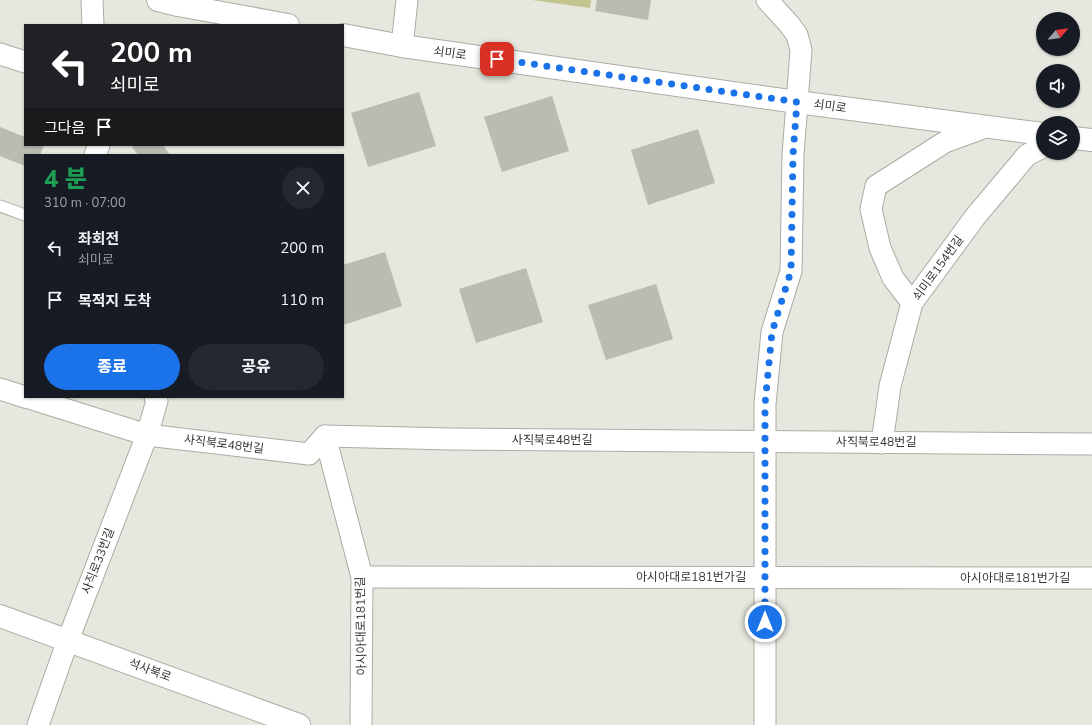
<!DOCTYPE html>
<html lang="ko">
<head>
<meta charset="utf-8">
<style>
  body { margin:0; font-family:"Nunito Sans","Noto Sans KR",sans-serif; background:#242831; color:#f1f3f6; height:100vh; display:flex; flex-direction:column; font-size:15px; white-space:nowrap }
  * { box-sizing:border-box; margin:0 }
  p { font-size:13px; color:#9ea1a6 }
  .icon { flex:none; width:22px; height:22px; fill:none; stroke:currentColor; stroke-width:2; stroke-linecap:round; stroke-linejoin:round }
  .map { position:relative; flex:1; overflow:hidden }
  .side { position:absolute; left:24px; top:154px; width:320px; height:244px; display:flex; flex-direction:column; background:#171b24; border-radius:0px; box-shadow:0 1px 3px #0004 }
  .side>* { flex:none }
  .banner { position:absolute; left:24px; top:24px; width:320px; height:122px; border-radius:0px; box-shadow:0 1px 3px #0004; background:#202124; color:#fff; overflow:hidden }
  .needle { width:26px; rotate:61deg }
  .fabs { position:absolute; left:1036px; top:12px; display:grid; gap:8px }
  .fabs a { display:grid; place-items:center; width:44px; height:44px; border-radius:50%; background:#171b24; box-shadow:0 1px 3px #0004; font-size:20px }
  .pin { position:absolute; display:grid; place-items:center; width:34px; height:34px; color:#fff; margin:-17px; border-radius:8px; box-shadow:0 2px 6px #0006 }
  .me { position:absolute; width:44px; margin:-22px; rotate:0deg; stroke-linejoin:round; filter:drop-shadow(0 0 3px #0008) }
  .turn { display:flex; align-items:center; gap:14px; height:84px; padding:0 20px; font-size:18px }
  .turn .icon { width:52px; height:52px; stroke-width:2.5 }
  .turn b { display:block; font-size:28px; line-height:34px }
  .then { display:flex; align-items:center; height:38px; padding:0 20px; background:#0003; gap:8px; font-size:15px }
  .round { display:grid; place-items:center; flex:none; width:42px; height:42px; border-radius:21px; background:#242831 }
  .headline { display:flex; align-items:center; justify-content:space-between; height:68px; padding:0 20px }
  h1 { font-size:24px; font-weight:800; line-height:30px; color:#1e9e55 }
  .action { display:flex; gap:8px; margin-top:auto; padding:8px 20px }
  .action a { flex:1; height:46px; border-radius:24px; background:#1a73e8; color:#fff; font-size:16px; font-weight:800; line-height:46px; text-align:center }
  .action a+a { background:#242831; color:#f1f3f6 }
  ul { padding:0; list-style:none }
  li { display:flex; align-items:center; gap:12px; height:52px; padding:0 20px }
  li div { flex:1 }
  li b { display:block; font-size:15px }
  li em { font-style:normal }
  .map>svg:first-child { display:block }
</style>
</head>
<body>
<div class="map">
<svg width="1092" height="725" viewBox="0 0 1092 725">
  <rect width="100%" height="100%" fill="#e6e7de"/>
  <path fill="#c2c58d" d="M532,0H591L590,8Z"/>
  <g fill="#babbb2">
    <path d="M597,0H651L648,20L595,11Z"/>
    <path d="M419,92L436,146L368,167L351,113Z"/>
    <path d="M552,96L569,151L502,172L484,117Z"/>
    <path d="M0,127L25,137V145H44L40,155H25V166L0,156Z"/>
    <path d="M698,129L715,183L648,205L631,150Z"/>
    <path d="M134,145H163L170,155H138L132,147Z"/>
    <path d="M385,252L402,306L343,325V265Z"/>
    <path d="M526,268L543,322L476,343L459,289Z"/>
    <path d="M656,284L673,339L606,360L588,305Z"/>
  </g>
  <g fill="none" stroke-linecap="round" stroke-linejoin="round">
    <g stroke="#acaca4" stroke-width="13">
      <path id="lane" d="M0,206L25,215"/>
    </g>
    <g stroke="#acaca4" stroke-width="23">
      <g id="street">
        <path d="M92,0L93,25"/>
        <path d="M402,46L407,0"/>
        <path d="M0,54L25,62"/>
        <path d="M95,155L99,145"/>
        <path d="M912,303L893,278L880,248L871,209L876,186L945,142L986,127"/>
        <path d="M0,389L25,397"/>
        <path d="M26,397L147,435L309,454L325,436L451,439L1092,444"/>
        <path d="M325,436L362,577L361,725"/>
        <path d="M882,443L890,386L912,303L975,217L1027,155L1043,147"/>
        <path d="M362,577L1092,578"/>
        <path d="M38,725L68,640L147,435L157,401L155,397"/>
        <path d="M765,725V404L772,332L791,271L793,155L801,50L797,35L789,24L767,0"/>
      </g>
    </g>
    <g stroke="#acaca4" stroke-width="24">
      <g id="secondary">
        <path d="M158,0L178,5L288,25"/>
        <path d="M343,35L402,46L797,102L1043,134"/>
        <path d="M1073,138L1092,140"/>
        <path d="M0,616L299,725"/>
      </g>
    </g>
    <use href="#lane" stroke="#fff" stroke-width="11"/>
    <use href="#street" stroke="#fff" stroke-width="21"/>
    <use href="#secondary" stroke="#fff" stroke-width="22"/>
  </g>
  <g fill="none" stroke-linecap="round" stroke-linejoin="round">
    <path stroke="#1a73e8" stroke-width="7" stroke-dasharray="0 12.6" d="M497,59L797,102L793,155L791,271L772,332L765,404V622"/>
  </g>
  <g text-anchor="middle" stroke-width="3.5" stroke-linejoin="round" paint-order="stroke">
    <g font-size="12" fill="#353531" stroke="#fff">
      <text transform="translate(450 53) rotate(8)" y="4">쇠미로</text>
      <text transform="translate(830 106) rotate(8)" y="4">쇠미로</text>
      <text transform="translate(938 268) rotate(-54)" y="4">쇠미로154번길</text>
      <text x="552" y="444">사직북로48번길</text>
      <text x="876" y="446">사직북로48번길</text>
      <text transform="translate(224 444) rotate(7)" y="4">사직북로48번길</text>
      <text transform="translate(98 561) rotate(-69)" y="4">사직로33번길</text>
      <text x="691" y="581">아시아대로181번가길</text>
      <text x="1015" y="582">아시아대로181번가길</text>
      <text transform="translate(361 626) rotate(-91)" y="4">아시아대로181번길</text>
      <text transform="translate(150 670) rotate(20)" y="4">석사북로</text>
    </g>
  </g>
</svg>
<div class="fabs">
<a><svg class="needle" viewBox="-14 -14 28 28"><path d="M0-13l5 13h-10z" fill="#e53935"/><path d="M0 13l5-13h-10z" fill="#9ea1a6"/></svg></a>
<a><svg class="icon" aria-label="sound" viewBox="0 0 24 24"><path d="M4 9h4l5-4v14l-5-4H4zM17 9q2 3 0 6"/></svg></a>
<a><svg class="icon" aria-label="layers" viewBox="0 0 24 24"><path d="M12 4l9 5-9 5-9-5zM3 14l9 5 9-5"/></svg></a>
</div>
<div class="pin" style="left:497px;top:59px;background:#d93025"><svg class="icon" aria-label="arrive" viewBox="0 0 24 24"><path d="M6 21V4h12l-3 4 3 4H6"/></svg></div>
<svg class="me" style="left:765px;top:622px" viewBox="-20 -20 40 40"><circle r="17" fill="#1a73e8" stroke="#fff" stroke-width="3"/><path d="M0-11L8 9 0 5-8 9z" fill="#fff"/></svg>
<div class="banner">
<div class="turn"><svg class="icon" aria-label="left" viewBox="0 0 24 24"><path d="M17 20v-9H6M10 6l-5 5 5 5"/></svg><div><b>200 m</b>쇠미로</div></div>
<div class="then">그다음<svg class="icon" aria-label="arrive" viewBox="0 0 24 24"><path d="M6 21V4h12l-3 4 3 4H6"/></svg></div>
</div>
<section class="side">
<div class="headline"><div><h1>4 분</h1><p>310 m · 07:00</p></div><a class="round"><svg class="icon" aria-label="close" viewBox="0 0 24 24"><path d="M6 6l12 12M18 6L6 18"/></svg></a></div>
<ul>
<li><svg class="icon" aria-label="left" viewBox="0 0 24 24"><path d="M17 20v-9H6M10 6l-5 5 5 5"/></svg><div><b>좌회전</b><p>쇠미로</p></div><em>200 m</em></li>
<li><svg class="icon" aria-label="arrive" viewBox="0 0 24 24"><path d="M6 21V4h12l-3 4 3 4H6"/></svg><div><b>목적지 도착</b></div><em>110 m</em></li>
</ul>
<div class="action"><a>종료</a><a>공유</a></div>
</section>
</div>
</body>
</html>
